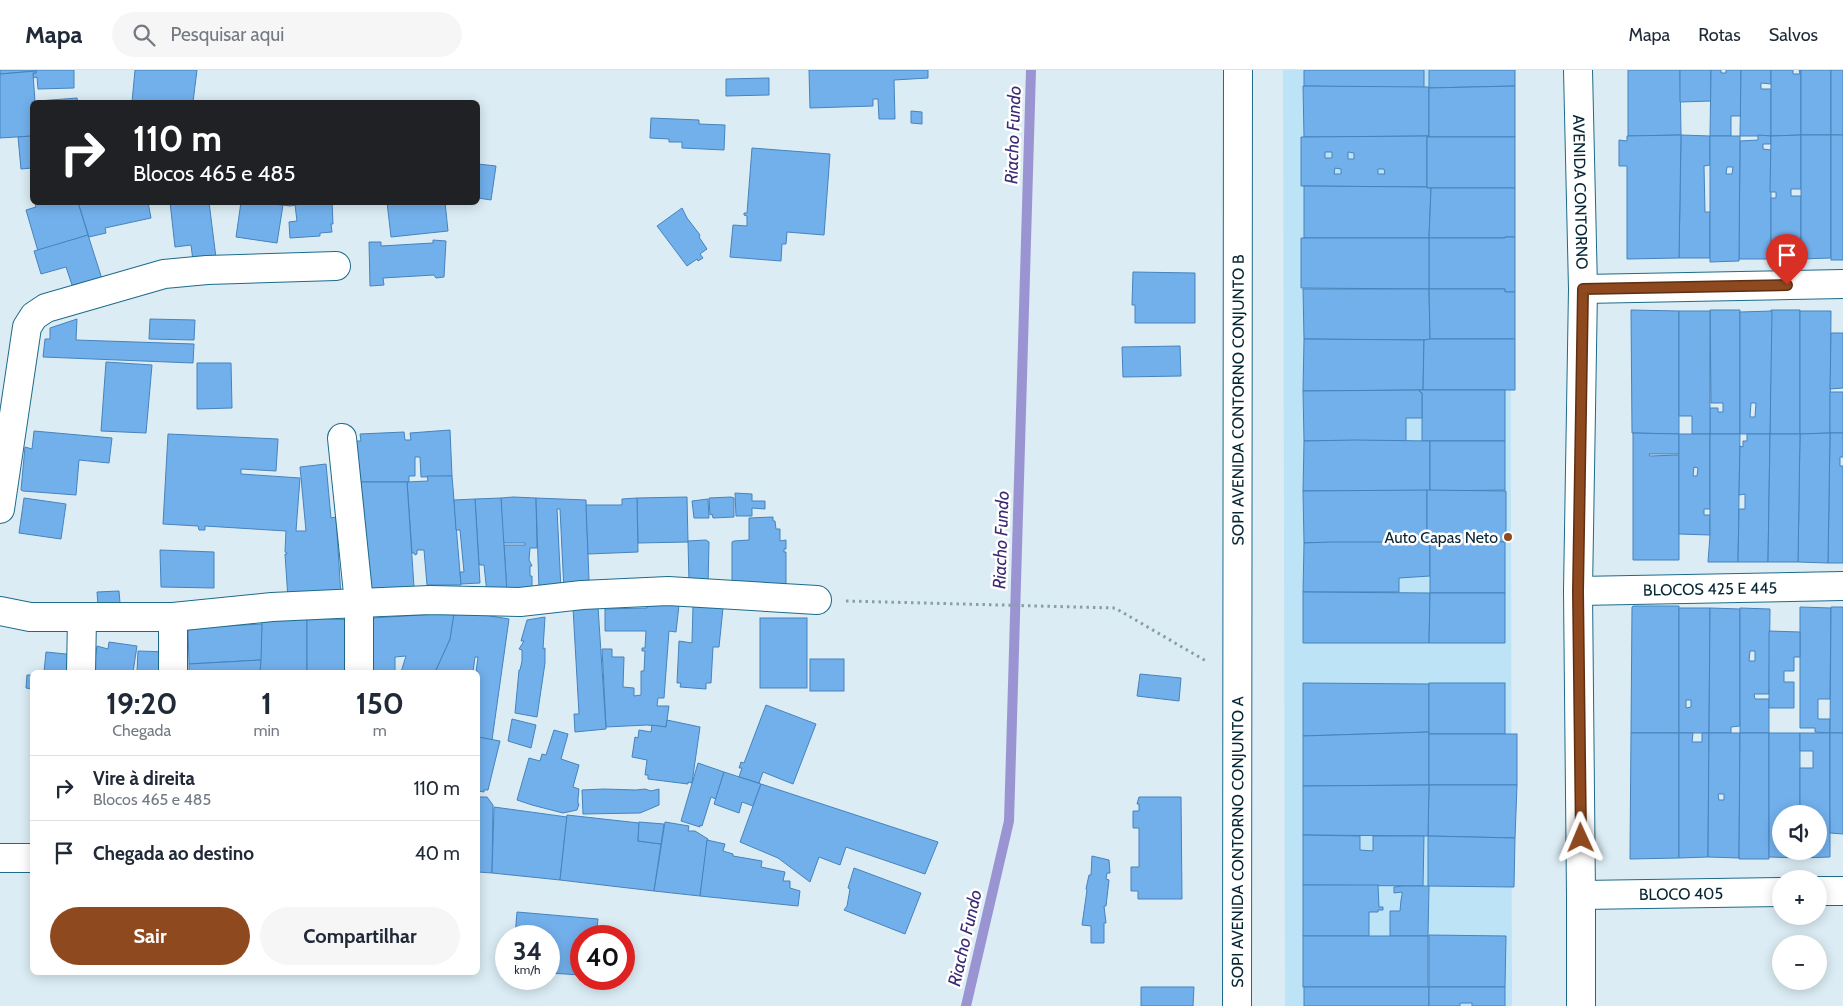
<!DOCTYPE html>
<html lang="pt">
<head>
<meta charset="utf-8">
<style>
  body { margin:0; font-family:Cabin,sans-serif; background:#f6f6f7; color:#1f2937; height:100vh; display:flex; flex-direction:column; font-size:19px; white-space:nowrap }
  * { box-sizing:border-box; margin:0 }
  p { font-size:16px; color:#747a83 }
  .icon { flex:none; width:28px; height:28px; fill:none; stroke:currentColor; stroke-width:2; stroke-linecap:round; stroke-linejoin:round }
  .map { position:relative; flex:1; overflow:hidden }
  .panel { position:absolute; left:30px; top:600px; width:450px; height:305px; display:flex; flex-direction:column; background:#fff; border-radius:8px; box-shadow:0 2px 12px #0003 }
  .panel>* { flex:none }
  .hud { position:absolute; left:30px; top:30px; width:450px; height:105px; border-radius:8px; box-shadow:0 2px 12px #0003; background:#202124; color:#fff; overflow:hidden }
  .buttons { position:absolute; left:1772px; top:735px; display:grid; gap:10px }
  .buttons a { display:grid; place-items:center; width:55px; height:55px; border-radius:50%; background:#fff; box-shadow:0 2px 12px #0003; font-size:25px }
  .speed { position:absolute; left:495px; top:855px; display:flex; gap:10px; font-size:25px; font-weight:700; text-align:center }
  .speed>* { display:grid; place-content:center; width:65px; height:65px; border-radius:50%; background:#fff; box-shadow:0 2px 12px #0003; line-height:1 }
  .speed small { font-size:12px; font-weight:400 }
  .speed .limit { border:8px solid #d22; background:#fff; color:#111 }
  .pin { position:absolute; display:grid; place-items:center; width:42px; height:42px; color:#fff; margin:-51px -21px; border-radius:50% 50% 50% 0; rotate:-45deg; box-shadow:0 0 5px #0007 }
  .pin .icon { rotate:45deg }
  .me { position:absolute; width:55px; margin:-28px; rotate:359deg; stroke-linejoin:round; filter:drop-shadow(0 0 4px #0008) }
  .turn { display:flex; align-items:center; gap:18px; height:105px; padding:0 20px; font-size:22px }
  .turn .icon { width:65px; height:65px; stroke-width:2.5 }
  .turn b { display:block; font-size:35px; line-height:42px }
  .eta { display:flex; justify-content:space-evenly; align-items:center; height:85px; text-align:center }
  .eta b { font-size:30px; font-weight:700; line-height:35px }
  .action { display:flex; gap:10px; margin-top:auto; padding:10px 20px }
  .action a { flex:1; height:58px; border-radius:30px; background:#8e491f; color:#fff; font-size:20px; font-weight:700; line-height:58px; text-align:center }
  .action a+a { background:#f6f6f7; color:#1f2937 }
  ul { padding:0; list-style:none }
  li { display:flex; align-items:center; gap:15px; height:65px; padding:0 20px; border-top:1px solid #e0e1e3 }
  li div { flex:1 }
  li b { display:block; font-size:19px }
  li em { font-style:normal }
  header { display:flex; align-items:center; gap:30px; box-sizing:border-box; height:70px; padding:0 25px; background:#fff; border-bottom:1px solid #e0e1e3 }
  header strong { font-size:24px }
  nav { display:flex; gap:28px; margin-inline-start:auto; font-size:18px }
  .search { width:350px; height:45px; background:#f6f6f7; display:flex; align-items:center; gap:12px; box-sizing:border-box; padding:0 18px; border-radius:28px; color:#747a83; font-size:19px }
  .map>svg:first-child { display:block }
</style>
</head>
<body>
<header>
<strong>Mapa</strong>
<div class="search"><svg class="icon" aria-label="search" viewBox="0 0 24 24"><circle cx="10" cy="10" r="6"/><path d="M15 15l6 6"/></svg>Pesquisar aqui</div>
<nav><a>Mapa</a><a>Rotas</a><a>Salvos</a></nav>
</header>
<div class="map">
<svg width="1843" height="936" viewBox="0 0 1843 936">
  <rect width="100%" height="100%" fill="#dbecf4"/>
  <path fill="#bde3f6" d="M1283,0H1510L1512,936H1285Z"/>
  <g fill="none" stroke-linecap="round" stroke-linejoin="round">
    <path stroke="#9b94d3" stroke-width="10" d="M966,936L1009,751L1031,0"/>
  </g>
  <g fill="#72b0ec" stroke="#4683bc" fill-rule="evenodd">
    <path d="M0,0H36V1L0,4Z"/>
    <path d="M36,0H74V18L38,19L37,7L33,8V3H36Z"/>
    <path d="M135,0H197L193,32H132Z"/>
    <path d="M809,0H928V8L894,10L895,49H879L878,29H873V36L810,38Z"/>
    <path d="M1304,0H1424V18L1304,16Z"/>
    <path d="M1429,0H1515V16L1429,18Z"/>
    <path d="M1628,0H1680L1681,65L1628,66Z"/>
    <path d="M1680,0H1711V31L1680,32Z"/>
    <path d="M1711,0H1721V3H1726V0H1741V46H1731V66H1710Z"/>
    <path d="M1741,0H1771V14L1761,13V19H1771V66H1740Z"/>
    <path d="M1771,0H1793V4H1800L1799,0H1801V65L1771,66Z"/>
    <rect x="1801" y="0" width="30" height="65"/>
    <rect x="1831" y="0" width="12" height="65"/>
    <path d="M36,1V3H33L35,32H32V66L0,68V4Z"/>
    <path d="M769,8V25L726,26V9Z"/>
    <path d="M1303,16L1429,17V66L1304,67Z"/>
    <path d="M1515,16V67H1429V18Z"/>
    <path d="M77,28L78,32H38V31Z"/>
    <path d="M911,41L922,42V54L911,53Z"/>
    <path d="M651,48L699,50V54L725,55L724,80L682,78V72H669V69L650,68Z"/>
    <path d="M1681,65L1710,66V95L1704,96L1705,142H1710V188H1679Z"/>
    <path d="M1681,65L1679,188L1627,189V96H1619V70L1627,71V66Z"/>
    <path d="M1758,65L1771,66V74H1763V79L1771,80V189H1739L1740,71L1758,70Z"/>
    <path d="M1801,65V119H1791V126H1801V189L1771,188V128H1776V122H1770L1771,66Z"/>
    <path d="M1801,65H1831V188L1801,189Z"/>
    <rect x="1831" y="65" width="12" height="125"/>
    <path d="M32,66V98L21,99L18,67Z"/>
    <path d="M1429,66L1427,67V117L1301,116V67ZM1325,82H1332V88H1325ZM1348,82L1354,83V89H1348ZM1335,98L1341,99V104H1334ZM1378,99H1384L1385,104H1378Z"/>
    <path d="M1710,66H1740L1739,191L1710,192ZM1727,97H1733L1732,104H1726Z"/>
    <rect x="1427" y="67" width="88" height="51"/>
    <path d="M752,78L830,84L824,165L787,162L786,174H782L781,191L730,187L733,155L747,156V146L744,145V143H747Z"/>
    <path d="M478,94L496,96L491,130L478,128Z"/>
    <path d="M1304,116L1427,117V118H1431L1429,168H1304Z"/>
    <path d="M1431,118H1515V167H1505V168H1429Z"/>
    <path d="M35,132H78L88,165L38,181L26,140L36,137Z"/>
    <path d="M78,132H148L151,148L105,158L106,163L89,167Z"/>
    <path d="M170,132H209L216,188L193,191L191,175L175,177Z"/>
    <path d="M241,132H272V134L283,135L277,173L236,167Z"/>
    <path d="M275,132H315L290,136L275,134Z"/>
    <path d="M315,132H332L333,154H331L332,162L320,163V166L290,168L289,152L297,151L295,135Z"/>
    <path d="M387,132H445L448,161L391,167Z"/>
    <path d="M682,138L687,148L700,165L699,167L707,179L700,184L703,188L698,191L697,189L687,196L657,156Z"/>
    <path d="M88,165L102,209L72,215L66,197L41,204L34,181Z"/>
    <path d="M1505,167H1515V222H1505V219H1429V168H1505Z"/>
    <path d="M1301,168H1429V219L1301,218Z"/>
    <path d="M433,170L446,171L444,207L436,208L434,205L383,208L384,215L370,216L369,172H381V176L433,173Z"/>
    <path d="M1133,202L1195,203V253H1135V235H1132Z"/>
    <path d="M1303,219H1429L1430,270L1304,269Z"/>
    <path d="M1429,219H1505V222H1515V269H1430Z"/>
    <path d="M1631,240L1679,241V364L1632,363Z"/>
    <path d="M1710,240H1740V364H1710V338H1718V342H1723V333H1711Z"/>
    <path d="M1771,240H1800V364H1770Z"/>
    <path d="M1679,241H1710V364H1692V346H1679Z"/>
    <path d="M1800,241H1831L1830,363L1800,364Z"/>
    <path d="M1740,242L1772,241L1770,364H1740ZM1751,333H1756L1755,347H1750Z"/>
    <path d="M77,249L76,270L194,274L193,293L43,287L45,269H50V258Z"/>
    <path d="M150,249L195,250L194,270L149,269Z"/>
    <path d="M1831,263H1843V318L1830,319Z"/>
    <path d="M1304,269L1424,270L1423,320L1303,321Z"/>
    <path d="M1430,269H1515V320H1423L1424,270Z"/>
    <path d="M1180,276L1181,306L1123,307L1122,277Z"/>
    <path d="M106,292L152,295L146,363L101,361Z"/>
    <path d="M197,293H231L232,338L197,339Z"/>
    <path d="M1419,320H1505V371H1422V323L1420,322Z"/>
    <path d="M1419,320L1420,322L1422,323V348H1406V371H1304L1303,321Z"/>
    <rect x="1830" y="322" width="13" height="41"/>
    <path d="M450,360L452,406L421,407L420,387H415V406H409V412H356L352,371H361L360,364L404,362L405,370H411L410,363Z"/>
    <path d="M34,361L112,368L109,393L79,390L76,425L23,421L21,420L25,377L32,379Z"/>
    <path d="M1633,363L1679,364V384H1649L1650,386L1679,385V490H1633Z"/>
    <path d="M1830,363H1843V387H1840V396H1843V493H1828Z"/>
    <path d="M1830,363L1828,493L1798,492L1800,364Z"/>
    <path d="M168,364L278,369L276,401L241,399V404L300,408L296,461H306L300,397L326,394L331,448L336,447L341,526L288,529L285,484H287V483L285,482L286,461L205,456V460H199L198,456L163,454Z"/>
    <path d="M1679,364H1710V439H1704V445H1710V465L1679,464ZM1694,397L1698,398L1697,406H1693Z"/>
    <path d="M1710,364H1740L1738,492H1708L1710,465Z"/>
    <path d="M1747,364H1770L1768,492H1738L1739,439H1745V424L1739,425L1740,376L1743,377V371H1747Z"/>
    <path d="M1770,364H1800L1798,492H1768Z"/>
    <path d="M1355,370L1430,371V421H1303L1304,371Z"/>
    <path d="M1430,371H1505V420L1430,421Z"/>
    <path d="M427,406H452L461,515H427L424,480H417V484L415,485L414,483H412L407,412L428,411Z"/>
    <path d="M356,412H407L414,517L365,519Z"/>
    <path d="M1427,420V472L1304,473L1303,421Z"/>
    <path d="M1427,420L1506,421V472H1427Z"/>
    <path d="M735,423L752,424V431H765V439L752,438V446H736Z"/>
    <path d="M513,427L536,428L537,478H530L529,490L532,496H530V506H532V522L507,523L504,475H525V473H504L502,463L501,428Z"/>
    <path d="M687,427L688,472L638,473L637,428Z"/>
    <path d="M731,427L734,428V447L713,448L712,444L710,445L709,428Z"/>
    <path d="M24,428L66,434L61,469L19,463Z"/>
    <path d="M501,428L507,523H487L484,495H479L475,429Z"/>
    <path d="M536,428L586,430L589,510L583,511L584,520L564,521L560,439H557L561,519H539Z"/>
    <path d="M637,428L638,482L588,484L586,435H622V429Z"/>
    <path d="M475,429L480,513L461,514L460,502H464L460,460H456L454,430Z"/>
    <path d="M708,429L709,448H694L692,431Z"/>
    <path d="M773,447V451H775L776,459H780V471L786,470V479H784V482H786V516L732,512V472L734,471L749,470V448Z"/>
    <path d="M706,470L709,472L708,515L689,512L688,471Z"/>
    <path d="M1330,472H1430V506L1399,508V522H1303L1304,473Z"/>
    <rect x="1430" y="472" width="75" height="51"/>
    <path d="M160,480L214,482V518L161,517Z"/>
    <path d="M119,521L120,533L98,535L97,522Z"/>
    <path d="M1303,522L1430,523L1429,573H1303Z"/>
    <path d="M1430,523H1505V573H1429Z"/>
    <path d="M647,535H679L676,562L669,561L664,628H658L657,636H669L666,657L647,655L606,657L602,579H612V587H624L623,617L634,618V626L641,625V601H644L645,581H642V578H645L646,561H605V539L647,538Z"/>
    <path d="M693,536L723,538L719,577H713L711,613H706V619L680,617L681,613H677L679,571L692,573Z"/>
    <path d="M1633,536H1679V663H1631L1632,537Z"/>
    <path d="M598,537L606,659L575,662L574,644H579L573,538Z"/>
    <path d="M1800,537L1831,538L1830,629H1818V649H1830V663L1815,662V658H1800Z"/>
    <path d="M1831,537H1843V663H1830Z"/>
    <path d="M1679,538H1710L1709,663H1679ZM1686,630H1691V637L1686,638Z"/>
    <path d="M1710,538L1740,539V656L1731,657V663H1709Z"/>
    <path d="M1740,538L1770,539L1769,624H1754L1755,629H1769V663H1740ZM1750,581H1755V591H1749Z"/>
    <path d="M454,540L509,549L492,670L478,667V602H476L478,587H475L473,602H435L450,569Z"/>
    <path d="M454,543L450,569L435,602H401L406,586L395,587V602H373L372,548Z"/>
    <path d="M545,547L543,579L545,578V593L537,647L515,643L519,600H520L522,591V580L519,579L524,571H521L527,550Z"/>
    <path d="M307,548V602H260L262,551Z"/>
    <path d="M307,548L356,550V602H307Z"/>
    <rect x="760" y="548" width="47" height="70"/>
    <path d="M262,554L261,590L189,594L188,558Z"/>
    <path d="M1769,561L1800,562V587H1794V601H1784V612H1794V638H1769Z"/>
    <path d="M109,572L137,576L133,602H93L97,576L108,579Z"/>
    <path d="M138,581L168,582L166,602H137Z"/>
    <path d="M46,582L76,585L74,602H44Z"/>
    <rect x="810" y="589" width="34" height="32"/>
    <path d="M261,590L260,602H189V594Z"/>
    <path d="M1140,604L1181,608L1179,631L1137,626Z"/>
    <path d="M27,605H32V619L26,618Z"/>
    <path d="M1303,613L1429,614V662L1303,666Z"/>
    <rect x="1429" y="613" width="76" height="51"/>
    <path d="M766,635L816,654L793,714L763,702L759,713L739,707L742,698H739L741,692L744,693Z"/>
    <path d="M512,649L536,655L531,678L508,671Z"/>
    <path d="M667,650L700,657L692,713L688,712V714L648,709V705H645L647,690L632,687L635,667L638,668L639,660L651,662L652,655L666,657Z"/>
    <path d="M554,660L568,664L561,689L579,695L573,717L579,719L578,729V734H579L577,740L563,743L532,735L517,730L529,688L540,691L542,684L546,685Z"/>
    <path d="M1429,662V715L1303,716V666Z"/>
    <path d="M1631,663H1679V788L1630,789Z"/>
    <path d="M1679,663H1693L1692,672H1702V663H1709L1708,787L1679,788Z"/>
    <path d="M1709,663H1740L1739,788L1708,787ZM1718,724H1724V730H1719Z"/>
    <path d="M1740,663H1769V789H1739Z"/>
    <path d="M1769,663H1800V744H1781V781H1800V788L1769,787Z"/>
    <path d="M1800,663H1830V787L1800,788V781H1819V744H1800V698H1813V681H1800Z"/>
    <path d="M1830,663H1843V764L1830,763Z"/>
    <rect x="1429" y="664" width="88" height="51"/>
    <path d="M478,667L500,671L488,720H484V722L478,721Z"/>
    <path d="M698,693L724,702L716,729L711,727L702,756L700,755V757L681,751Z"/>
    <path d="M724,702L761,714L753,736L742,732L739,743L714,734Z"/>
    <path d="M761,714L938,772L925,804L846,777L840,795L819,787L810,812L778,788L740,772Z"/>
    <path d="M1429,715H1517L1515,768L1428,766Z"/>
    <path d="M1429,715L1428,766L1303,765V716Z"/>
    <path d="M604,719L636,720L645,719L651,721L659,719V735L640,743L583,744L582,720Z"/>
    <path d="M478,727H487L493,735L492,803L478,802Z"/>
    <path d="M1139,727H1181L1182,829H1138V821H1131V797H1139V758H1133V741H1139V734H1137Z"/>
    <path d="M494,737L567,747L560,810L492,803Z"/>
    <path d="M567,745L639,753L638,771L661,774L654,821L560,810Z"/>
    <path d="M639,752L664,754L661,774L638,771Z"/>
    <path d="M665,752L689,756L688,761H695L708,769L700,826L654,821Z"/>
    <path d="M1303,765L1360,766V780L1373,781V766H1424L1423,816L1303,815Z"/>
    <path d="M1428,766L1515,768L1514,817L1428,816Z"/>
    <path d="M707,770L725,774L723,781L733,784V786L762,791L761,797L785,802L783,811H790V818L800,821L798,836L700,826Z"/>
    <path d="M1092,786L1109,790L1110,803H1107L1106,809L1109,810L1106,836H1104L1106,853H1104V873H1091V856L1082,855L1087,820L1086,819L1089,805H1091Z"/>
    <path d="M854,798L921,823L905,864L844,840L847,836L850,819L848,818Z"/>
    <path d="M1303,815H1378L1379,837H1383V840H1378V842H1369V866H1303Z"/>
    <path d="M1403,816H1429L1428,866H1390V841H1400L1401,830L1402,825V822L1394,823V817Z"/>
    <path d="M517,842L598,849L596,866H581V905L549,903V866H515Z"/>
    <path d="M1429,865L1506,866L1505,917H1429Z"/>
    <rect x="1303" y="866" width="125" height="51"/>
    <path d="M1141,917H1194L1193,936H1141Z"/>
    <rect x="1304" y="917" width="125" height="19"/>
    <path d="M1429,917H1505V936H1472V933H1460V936H1429Z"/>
  </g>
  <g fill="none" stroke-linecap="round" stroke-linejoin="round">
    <g stroke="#1d6b8a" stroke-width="30">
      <g id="minor">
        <path id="s1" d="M1578,0L1583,219L1578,521L1581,825V936"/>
        <path d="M1583,219L1843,214"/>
        <path d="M342,368L359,533V602"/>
        <path d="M0,439L27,257L34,246L46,238L164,204L207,200L336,196"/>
        <path id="s2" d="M1578,521L1843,516"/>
        <path d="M0,541L30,547H173L272,537L359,533L430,530L520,532L582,525L668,521L817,530"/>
        <path d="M81,602L82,548"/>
        <path d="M173,602V547"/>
        <path d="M0,788H32"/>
        <path d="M1819,821H1843"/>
        <path id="s3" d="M1581,825L1781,822"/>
        <path id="s4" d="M1237,936L1238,0"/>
      </g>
    </g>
    <path stroke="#889fa9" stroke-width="3" stroke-dasharray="2.5 4" stroke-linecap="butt" d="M846,531L1115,538L1206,591"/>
    <use href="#minor" stroke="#fff" stroke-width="28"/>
  </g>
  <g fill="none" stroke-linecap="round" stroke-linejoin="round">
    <g stroke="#5c2f14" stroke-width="12">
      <path id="route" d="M1581,768L1578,521L1583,219L1787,215"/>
    </g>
    <use href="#route" stroke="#8e491f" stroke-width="9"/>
  </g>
  <circle fill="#8e491f" stroke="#fff" stroke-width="2" cx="1508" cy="467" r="5"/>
  <g text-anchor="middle" stroke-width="5" stroke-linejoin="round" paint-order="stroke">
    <g font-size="16" fill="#062633" stroke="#fff">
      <text dy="6" stroke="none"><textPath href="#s1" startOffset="122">AVENIDA CONTORNO</textPath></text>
      <text dy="6" stroke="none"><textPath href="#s4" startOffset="606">SOPI AVENIDA CONTORNO CONJUNTO B</textPath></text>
      <text dy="6" stroke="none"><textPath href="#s2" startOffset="132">BLOCOS 425 E 445</textPath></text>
      <text dy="6" stroke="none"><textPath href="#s4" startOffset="164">SOPI AVENIDA CONTORNO CONJUNTO A</textPath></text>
      <text dy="6" stroke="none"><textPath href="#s3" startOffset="100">BLOCO 405</textPath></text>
    </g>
    <g font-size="16" fill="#062633" stroke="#fff" text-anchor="end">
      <text x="1498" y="473">Auto Capas Neto</text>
    </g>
    <g font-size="18" font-style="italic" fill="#3b2b75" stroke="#fff">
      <text transform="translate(1013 65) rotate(-88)" y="6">Riacho Fundo</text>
      <text transform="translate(1001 470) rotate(-88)" y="6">Riacho Fundo</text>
      <text transform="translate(965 868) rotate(-77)" y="6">Riacho Fundo</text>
    </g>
  </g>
</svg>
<div class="buttons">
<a><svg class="icon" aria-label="sound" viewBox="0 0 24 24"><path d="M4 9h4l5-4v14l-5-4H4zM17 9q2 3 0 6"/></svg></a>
<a>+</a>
<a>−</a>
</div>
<div class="speed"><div>34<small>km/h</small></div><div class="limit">40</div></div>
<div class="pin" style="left:1787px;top:215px;background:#d93025"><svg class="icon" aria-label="arrive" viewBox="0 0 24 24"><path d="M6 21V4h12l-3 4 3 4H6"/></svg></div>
<svg class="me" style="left:1581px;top:768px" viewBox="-20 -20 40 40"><path d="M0-17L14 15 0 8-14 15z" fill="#8e491f" stroke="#fff" stroke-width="4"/></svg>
<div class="hud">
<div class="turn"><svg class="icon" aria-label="right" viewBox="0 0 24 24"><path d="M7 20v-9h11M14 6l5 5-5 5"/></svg><div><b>110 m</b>Blocos 465 e 485</div></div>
</div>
<section class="panel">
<div class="eta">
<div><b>19:20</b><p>Chegada</p></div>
<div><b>1</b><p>min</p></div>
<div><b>150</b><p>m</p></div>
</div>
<ul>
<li><svg class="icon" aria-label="right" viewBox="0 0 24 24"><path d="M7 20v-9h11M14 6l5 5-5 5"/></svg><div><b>Vire à direita</b><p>Blocos 465 e 485</p></div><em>110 m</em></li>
<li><svg class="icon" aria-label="arrive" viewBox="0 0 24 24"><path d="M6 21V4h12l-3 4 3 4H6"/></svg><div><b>Chegada ao destino</b></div><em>40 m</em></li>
</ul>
<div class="action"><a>Sair</a><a>Compartilhar</a></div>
</section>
</div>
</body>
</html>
